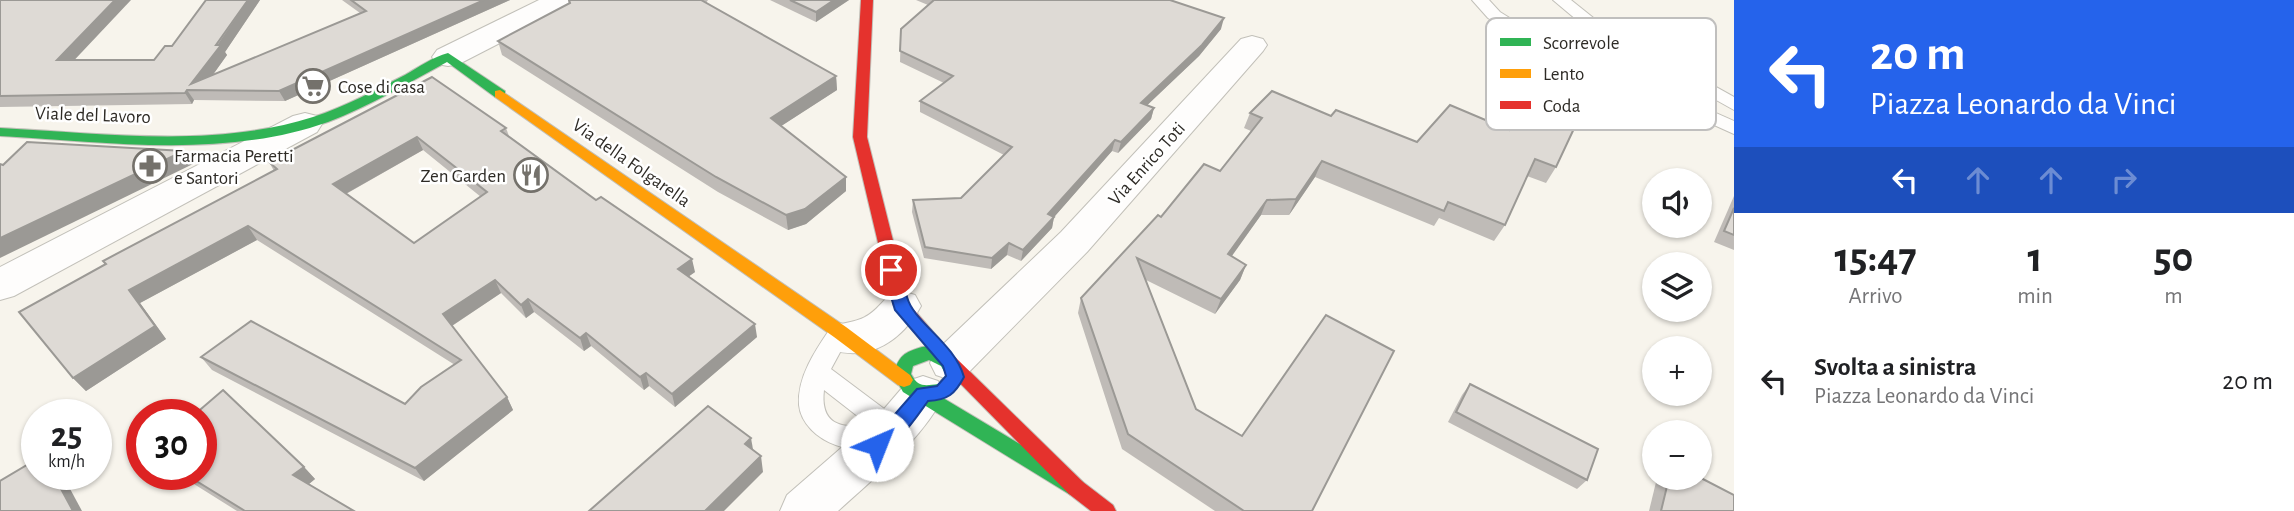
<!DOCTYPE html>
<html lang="it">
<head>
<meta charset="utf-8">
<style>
  body { margin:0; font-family:"Alegreya Sans",sans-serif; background:#f2f2f2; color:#202124; height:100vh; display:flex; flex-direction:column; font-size:26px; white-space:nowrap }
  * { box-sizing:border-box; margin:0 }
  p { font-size:23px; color:#757577 }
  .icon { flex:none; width:38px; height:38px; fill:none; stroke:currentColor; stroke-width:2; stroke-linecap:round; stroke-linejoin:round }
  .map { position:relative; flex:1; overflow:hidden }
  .drawer { display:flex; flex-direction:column; background:#fff; width:560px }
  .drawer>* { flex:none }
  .top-card { background:#2563eb; color:#fff; overflow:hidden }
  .tools { position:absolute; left:1642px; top:168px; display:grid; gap:14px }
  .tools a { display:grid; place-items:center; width:70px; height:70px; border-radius:50%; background:#fff; box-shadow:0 2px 5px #0004; font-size:35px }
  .speed { position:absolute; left:21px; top:399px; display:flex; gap:14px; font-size:35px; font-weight:700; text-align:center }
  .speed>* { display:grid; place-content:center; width:91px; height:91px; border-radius:50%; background:#fff; box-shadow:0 2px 5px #0004; line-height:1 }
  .speed small { font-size:18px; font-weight:400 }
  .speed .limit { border:10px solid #d22; background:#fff; color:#111 }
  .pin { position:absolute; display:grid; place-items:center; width:60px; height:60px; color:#fff; margin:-30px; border:4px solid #fff; border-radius:50%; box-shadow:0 2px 7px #0007 }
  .me { position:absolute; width:77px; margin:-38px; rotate:44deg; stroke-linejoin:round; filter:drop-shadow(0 0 5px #0008) }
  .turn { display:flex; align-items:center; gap:24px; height:147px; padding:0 21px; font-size:32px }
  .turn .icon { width:91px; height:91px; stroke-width:2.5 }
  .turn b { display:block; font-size:49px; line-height:60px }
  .lanes { display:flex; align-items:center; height:66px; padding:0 21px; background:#0003; justify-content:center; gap:35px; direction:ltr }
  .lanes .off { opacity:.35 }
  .eta { display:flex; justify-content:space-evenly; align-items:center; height:119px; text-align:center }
  .eta b { font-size:42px; font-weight:700; line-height:49px }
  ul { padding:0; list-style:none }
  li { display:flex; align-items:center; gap:21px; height:98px; padding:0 21px }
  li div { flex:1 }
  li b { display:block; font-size:26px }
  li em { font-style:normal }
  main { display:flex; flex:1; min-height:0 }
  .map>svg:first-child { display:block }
</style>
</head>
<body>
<main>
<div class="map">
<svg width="1734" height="511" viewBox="0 0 1734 511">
  <rect width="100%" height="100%" fill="#f7f4ec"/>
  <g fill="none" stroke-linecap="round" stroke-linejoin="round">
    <g stroke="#c2c0b9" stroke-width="2">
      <g id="lane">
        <path d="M1472,0H1489L1500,12L1529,30L1734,121V134L1517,36L1488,18Z"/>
        <path d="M1553,0H1571L1596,20L1734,97V110L1584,26Z"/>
        <path d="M840,323L848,326L851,332L831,369L903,423L906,430L903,437L894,440L889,439C865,463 803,443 799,405C797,376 817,348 832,326ZM824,390L869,425C840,429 820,424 824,390Z"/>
      </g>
    </g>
    <g stroke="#c2c0b9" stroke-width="2">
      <g id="street">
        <path d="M539,0H576L572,6L459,64L448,66L437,64L432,57L437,50Z"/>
        <path d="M1252,36L1263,39L1267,45L1263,51L1087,252L966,375L951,380L936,375L930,363L936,351L1061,232L1241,39Z"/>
        <path d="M305,113L317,116L322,124L317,132L14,296L0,300V267L293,116Z"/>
        <path d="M901,291L915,295L921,306C903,339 871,362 832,350L826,338L832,326C843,323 856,322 865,317C881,309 882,296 901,291Z"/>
        <path d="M923,376L938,381L945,394C921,441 876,476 838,511H780L787,495L878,416L908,381Z"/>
      </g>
    </g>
    <g stroke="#c2c0b9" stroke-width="2">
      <g id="fast">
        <path d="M448,53L505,91V97H495L447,62C408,83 370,106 328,122C224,159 108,142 0,136V128C103,133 213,149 313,117C345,107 375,90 405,75C419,67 433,57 448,53Z"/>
        <path d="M922,347C945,344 956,357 964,377C959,386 952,395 943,398L1083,482L1086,488L1083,494L1076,497L1069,494L903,392L893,374C900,355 903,353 922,347ZM929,360L941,366L946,375L938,384C924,386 918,387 911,374L913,366Z"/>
      </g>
    </g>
    <g stroke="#c2c0b9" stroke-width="2">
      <path id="slow" d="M500,90L846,327L910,375L913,380L910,385L904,387L898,385L834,337L495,97V91Z"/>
    </g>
    <g stroke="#c2c0b9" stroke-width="2">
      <path id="jam" d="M861,0H873L867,137L909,304L955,357L1083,482L1113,505L1116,511H1091L1069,494L945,368L893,306L853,137Z"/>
    </g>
    <use href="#lane" fill="#fefdfc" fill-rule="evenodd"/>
    <use href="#street" fill="#fefdfc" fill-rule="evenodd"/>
    <use href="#fast" fill="#30b455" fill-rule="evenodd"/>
    <use href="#slow" fill="#ff9f0a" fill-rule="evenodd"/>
    <use href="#jam" fill="#e5322d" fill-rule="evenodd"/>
  </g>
  <g fill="#bfbbb7" fill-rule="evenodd">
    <path d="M0,0L75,60H154L172,46L206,0H260L225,52L227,55L212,76L360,13L342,0H510L285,101L194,100L192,104L0,107Z"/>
    <path d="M568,0H708L706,3L836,76L837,90L781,126L846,191L806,224L788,230L718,192L502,55L498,41L569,4Z"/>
    <path d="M770,0H849L816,22Z"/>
    <path d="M916,0H1170L1221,29L1199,56L1147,105L1154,108L1151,119L1118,153L1112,151L1054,217L1052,228L1021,261L1007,255L991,269L924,258L912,212L913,200L961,198L1004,155L920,112V101L944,83L900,62L901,29L928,5Z"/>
    <path d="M432,77L506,128L509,136L695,272L689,276L757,337L675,407L649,386L644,390L591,346L584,351L534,312L526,318L501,293L452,326L507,397L513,410L424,481L212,370L201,357L405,404L455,365L257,240L140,303L166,339L86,391L73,378L19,312L274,171L269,162ZM423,150L481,197L414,243L346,194Z"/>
    <path d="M1525,101L1556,167L1546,183L1527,176L1505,225L1494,241L1439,218L1434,226L1315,177L1289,215H1261L1231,256L1246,265L1240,280L1215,314L1146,280L1196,409L1312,511H1215L1122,449L1078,313L1081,298L1161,217L1220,171L1251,131L1244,128L1250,113L1331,116L1417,142L1508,130Z"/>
    <path d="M1734,196V250L1714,242Z"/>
    <path d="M1470,384L1587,480L1577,489L1448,422L1462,395Z"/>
    <path d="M304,467L315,479L309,484L354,511H237L178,474H201Z"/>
    <path d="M1657,478H1699L1734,511H1649Z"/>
  </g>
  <g fill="#9b9995">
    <path d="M115,0H131L65,70L57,60Z"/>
    <path d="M248,0H260L225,52L227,55L202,90L191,84Z"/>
    <path d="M484,0H510L285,101L279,91Z"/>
    <path d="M834,0H849L816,22V12Z"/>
    <path d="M1224,18L1221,29L1199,56L1138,114L1141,103Z"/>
    <path d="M836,76L837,90L772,132L771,118Z"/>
    <path d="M187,90L194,100L192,104L185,93Z"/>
    <path d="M1154,108L1151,119L1118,153L1121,142Z"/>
    <path d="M417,137L423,150L340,197L333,184Z"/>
    <path d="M1115,140L1112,151L1048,224L1054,217L1052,228L1021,261L1023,250L1048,214Z"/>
    <path d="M184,151L193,164L0,258V238Z"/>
    <path d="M1322,161L1315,177L1289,215L1296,199Z"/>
    <path d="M846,177V191L806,224L788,230L786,215Z"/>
    <path d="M1267,200L1261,215L1222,270L1228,254Z"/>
    <path d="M248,226L257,240L140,303L166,339L86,391L73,378L129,290Z"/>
    <path d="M1009,243L1007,255L991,269L992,258Z"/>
    <path d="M692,259L695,272L681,282L678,269Z"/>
    <path d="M1246,265L1240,280L1215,314L1221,299Z"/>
    <path d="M495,280L501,293L450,327L443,314Z"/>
    <path d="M528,299L534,312L526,318L521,305Z"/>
    <path d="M755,324L757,337L675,407L672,394Z"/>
    <path d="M586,333L591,346L584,351L580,338Z"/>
    <path d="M646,373L649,386L644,390L640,377Z"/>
    <path d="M507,397L513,410L424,481L415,468Z"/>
    <path d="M751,438L754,455L745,444Z"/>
    <path d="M761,456L763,472L724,511H705Z"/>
    <path d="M304,467L315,479L304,488L293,475Z"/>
    <path d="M53,474H62L82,511H73Z"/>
  </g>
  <g fill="#dedad5" stroke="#9b9995" stroke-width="2" fill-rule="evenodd">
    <path d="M0,0H115L57,60H154L165,46H172L206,0H248L216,45H221L191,84L366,11L351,0H484L279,91L187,90L185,93L0,96Z"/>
    <path d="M569,0H701L836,76L771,118L846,177L805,209L786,215L716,177L498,41L570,3Z"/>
    <path d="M790,0H834L816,12Z"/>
    <path d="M934,0H1170L1224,18L1202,45L1141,103L1154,108L1121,142L1115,140L1048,214L1054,217L1023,250L1009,243L992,258L925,247L913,200L961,198L1012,147L920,101L953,76L900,51L901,29Z"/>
    <path d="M432,77L506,128L501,131L596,200L601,197L692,259L678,269L755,324L672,394L646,373L640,377L586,333L580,338L528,299L521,305L495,280L443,314L507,397L415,468L201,357L251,321L405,404L421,387L461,360L248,226L129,290L155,326L73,378L19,312L106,264L103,261L277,169L269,162ZM417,137L487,192L414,243L333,184Z"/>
    <path d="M1272,91L1331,116L1336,110L1417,142L1450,105L1509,130L1525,101L1578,120L1556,167L1535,159L1505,225L1448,202L1444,211L1322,161L1296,199L1267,200L1228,254L1246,265L1221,299L1137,258L1196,409L1242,436L1326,315L1394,351L1312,511H1244L1128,434L1081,298L1158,215L1161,217L1204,164L1220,171L1262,118L1250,113Z"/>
    <path d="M27,142L184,151L0,238V164L3,165Z"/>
    <path d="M1734,208V235L1724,231Z"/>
    <path d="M1470,384L1598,449L1587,480L1456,412Z"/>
    <path d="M223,390L304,467L293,475L354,511H245L185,474H201V415H194Z"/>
    <path d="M708,406L751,438L745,444L761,456L705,511H589Z"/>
    <path d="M37,459V474H53L73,511H0V481Z"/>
    <path d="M1699,477L1734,495V511H1661L1669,478H1699Z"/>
  </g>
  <path fill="#2563eb" stroke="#184099" stroke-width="2" d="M891,264C903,267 904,286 907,297C914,323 954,342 964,377C955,394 948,400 928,401C917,416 890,458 871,451L868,445L917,389L937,386L946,376L943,366L895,310L883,270Z"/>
  <defs>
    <g id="supermarket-ring" transform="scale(1.75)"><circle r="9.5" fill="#fff" stroke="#74716b" stroke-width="1.5"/><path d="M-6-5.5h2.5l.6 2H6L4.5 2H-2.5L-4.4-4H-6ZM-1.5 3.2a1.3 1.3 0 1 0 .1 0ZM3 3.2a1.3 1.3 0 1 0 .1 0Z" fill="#74716b"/></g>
    <g id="pharmacy-ring" transform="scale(1.75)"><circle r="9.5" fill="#fff" stroke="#74716b" stroke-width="1.5"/><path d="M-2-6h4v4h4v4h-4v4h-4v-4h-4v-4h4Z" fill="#74716b"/></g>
    <g id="restaurant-ring" transform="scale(1.75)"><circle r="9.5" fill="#fff" stroke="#74716b" stroke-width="1.5"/><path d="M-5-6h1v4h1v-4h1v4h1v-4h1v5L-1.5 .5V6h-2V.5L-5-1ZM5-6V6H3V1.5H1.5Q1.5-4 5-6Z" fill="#74716b"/></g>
  </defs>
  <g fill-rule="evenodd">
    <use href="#supermarket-ring" x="313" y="86"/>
    <use href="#pharmacy-ring" x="150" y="166"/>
    <use href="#restaurant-ring" x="531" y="175"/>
  </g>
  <g text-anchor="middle" stroke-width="5" stroke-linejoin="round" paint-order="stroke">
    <g font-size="19" fill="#2e2b26" stroke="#fff" text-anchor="start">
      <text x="338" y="93">Cose di casa</text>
      <text x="174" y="162">Farmacia Peretti<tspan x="174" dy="22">e Santori</tspan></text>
      <text x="506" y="182" text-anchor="end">Zen Garden</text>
    </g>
    <g font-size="19" fill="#2e2b26" stroke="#fff">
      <text transform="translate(93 114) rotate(2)" y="7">Viale del Lavoro</text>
      <text transform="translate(632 162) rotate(35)" y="7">Via della Folgarella</text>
      <text transform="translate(1146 163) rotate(-48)" y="7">Via Enrico Toti</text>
    </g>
  </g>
  <rect x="1486" y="18" width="230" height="112" rx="10" fill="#fff" stroke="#c0bfbe" stroke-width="2"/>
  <rect x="1500" y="38" width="31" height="8" fill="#30b455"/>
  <rect x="1500" y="69" width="31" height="9" fill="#ff9f0a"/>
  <rect x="1500" y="101" width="31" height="8" fill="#e5322d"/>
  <g font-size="19" fill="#2e2b26">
    <text x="1543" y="49">Scorrevole</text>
    <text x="1543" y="80">Lento</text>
    <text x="1543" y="112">Coda</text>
  </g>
</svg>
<div class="tools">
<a><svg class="icon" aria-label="sound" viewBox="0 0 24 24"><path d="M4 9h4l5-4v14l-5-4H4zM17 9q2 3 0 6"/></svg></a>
<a><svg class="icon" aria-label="layers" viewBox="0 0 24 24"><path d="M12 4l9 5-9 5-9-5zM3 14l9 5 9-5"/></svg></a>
<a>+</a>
<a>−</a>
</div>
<div class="speed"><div>25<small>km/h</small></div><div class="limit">30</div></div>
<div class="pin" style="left:891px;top:270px;background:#d93025"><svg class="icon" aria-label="arrive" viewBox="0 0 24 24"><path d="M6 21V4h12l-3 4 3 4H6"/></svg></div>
<svg class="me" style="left:877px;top:445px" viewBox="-20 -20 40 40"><circle r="19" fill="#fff"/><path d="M0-13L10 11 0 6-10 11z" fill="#2563eb"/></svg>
</div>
<section class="drawer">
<div class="top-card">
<div class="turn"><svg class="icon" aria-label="left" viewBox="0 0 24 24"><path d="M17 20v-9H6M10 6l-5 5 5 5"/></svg><div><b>20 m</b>Piazza Leonardo da Vinci</div></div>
<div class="lanes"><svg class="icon" aria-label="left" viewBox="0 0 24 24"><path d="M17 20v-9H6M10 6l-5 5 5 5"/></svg><svg class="icon off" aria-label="ahead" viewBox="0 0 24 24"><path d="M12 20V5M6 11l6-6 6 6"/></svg><svg class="icon off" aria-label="ahead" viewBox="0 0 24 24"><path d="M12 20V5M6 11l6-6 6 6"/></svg><svg class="icon off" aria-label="right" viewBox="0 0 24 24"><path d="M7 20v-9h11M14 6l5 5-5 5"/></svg></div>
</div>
<div class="eta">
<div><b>15:47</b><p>Arrivo</p></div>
<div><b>1</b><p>min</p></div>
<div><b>50</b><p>m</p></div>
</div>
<ul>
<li><svg class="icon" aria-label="left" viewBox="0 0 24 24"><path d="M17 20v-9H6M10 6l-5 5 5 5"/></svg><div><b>Svolta a sinistra</b><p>Piazza Leonardo da Vinci</p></div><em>20 m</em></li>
</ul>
</section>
</main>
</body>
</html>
